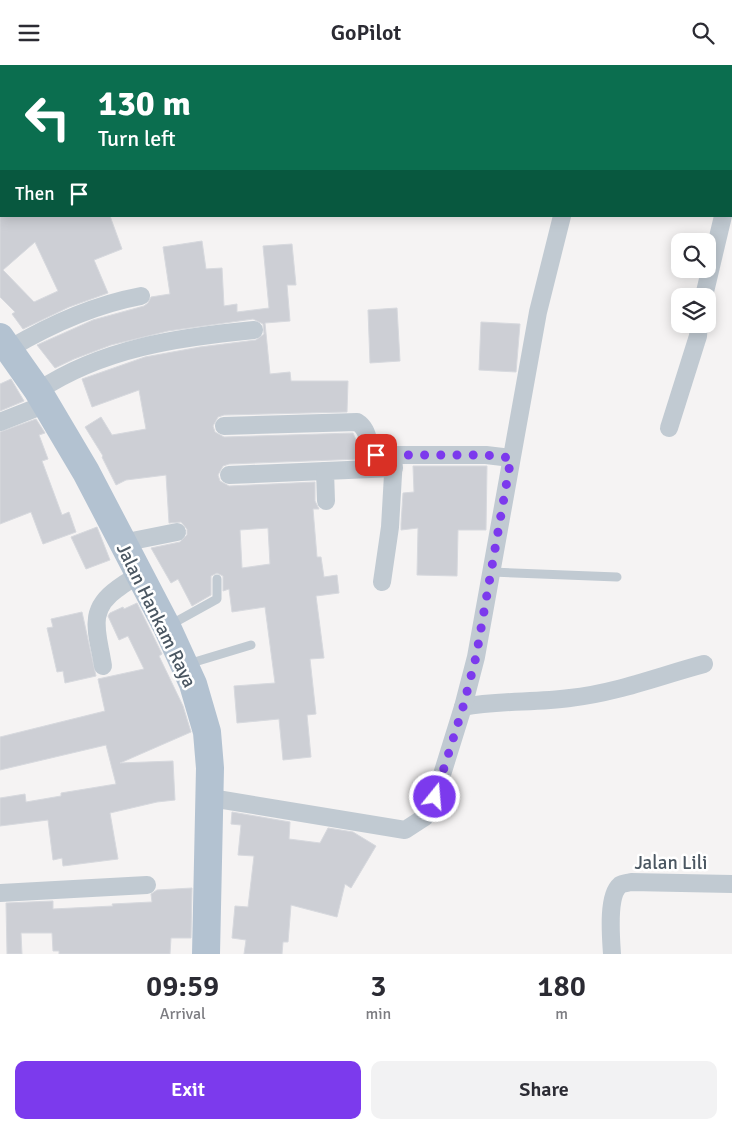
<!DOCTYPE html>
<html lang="en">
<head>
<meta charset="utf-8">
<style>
  body { margin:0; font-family:Signika,sans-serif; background:#f2f2f3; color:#2b2b33; height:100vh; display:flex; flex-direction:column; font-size:19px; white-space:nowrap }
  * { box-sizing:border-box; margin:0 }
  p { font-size:16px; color:#7c7c81 }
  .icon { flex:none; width:28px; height:28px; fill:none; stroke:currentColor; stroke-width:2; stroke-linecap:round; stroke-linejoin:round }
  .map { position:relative; height:889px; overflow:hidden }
  .drawer { display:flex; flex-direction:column; background:#fff; flex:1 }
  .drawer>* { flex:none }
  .guide { position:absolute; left:0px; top:0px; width:732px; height:152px; box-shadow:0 2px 12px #0003; background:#0b6e4f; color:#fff; overflow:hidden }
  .buttons { position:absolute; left:671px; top:168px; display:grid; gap:10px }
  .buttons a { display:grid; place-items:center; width:45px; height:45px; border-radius:10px; background:#fff; box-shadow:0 2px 12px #0003; font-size:25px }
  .pin { position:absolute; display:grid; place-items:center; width:42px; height:42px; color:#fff; margin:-21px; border-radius:10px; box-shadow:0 2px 8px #0006 }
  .me { position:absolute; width:55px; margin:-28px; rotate:17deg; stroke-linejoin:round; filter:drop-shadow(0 0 4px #0008) }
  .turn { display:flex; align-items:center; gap:18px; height:105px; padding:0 15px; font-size:22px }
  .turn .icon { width:65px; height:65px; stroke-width:2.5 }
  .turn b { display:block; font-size:35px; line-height:42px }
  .then { display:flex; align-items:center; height:48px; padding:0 15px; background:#0003; gap:10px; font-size:19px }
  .eta { display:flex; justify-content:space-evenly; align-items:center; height:85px; text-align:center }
  .eta b { font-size:30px; font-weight:600; line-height:35px }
  .button { display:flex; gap:10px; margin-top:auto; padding:10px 15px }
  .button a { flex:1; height:58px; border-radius:10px; background:#7c3aed; color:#fff; font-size:20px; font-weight:600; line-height:58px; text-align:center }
  .button a+a { background:#f2f2f3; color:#2b2b33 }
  header { display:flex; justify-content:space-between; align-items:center; height:65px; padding:0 15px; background:#fff; font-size:22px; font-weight:600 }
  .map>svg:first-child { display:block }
</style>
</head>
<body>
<header><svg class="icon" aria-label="menu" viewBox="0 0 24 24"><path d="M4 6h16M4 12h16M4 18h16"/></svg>GoPilot<svg class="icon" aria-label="search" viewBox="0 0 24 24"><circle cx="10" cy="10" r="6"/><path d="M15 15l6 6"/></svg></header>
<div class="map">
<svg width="732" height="889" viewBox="0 0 732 889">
  <rect width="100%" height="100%" fill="#f5f3f3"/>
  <g fill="#cdcfd5" stroke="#d7d9de" fill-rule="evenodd">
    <path d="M0,151H110L122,184L94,195L108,228L69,242L23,264L12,249L15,247L0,232ZM35,177L58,226L34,237L3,205Z"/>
    <path d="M202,176L206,204L222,203L224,241L237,239V247L269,243L263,181L292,179L296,220H287L290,256L265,258L270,309L290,307L291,316H348L347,347L224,350L218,352L213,361L215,367L224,372L353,368L360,384L361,394L229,399L223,401L218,410L220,416L229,421L315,417V436L319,444H313L317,492H321L324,512L337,510L339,528L316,531L324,593L310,594L316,649L307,650L311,692L283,695L279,654L237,658L234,621L275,618L265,542L232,547L229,524L223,526V511L217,508L211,511V530L192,541L178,514L171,518L151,483L180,477L187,470V464L181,457L169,458L166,410L126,415L116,420L102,392L103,391L85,362L101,352L112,370L146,364L139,325L92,342L82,314L145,292L200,282L256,275L264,269L263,259L253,254L168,266L111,280L74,294L55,303L37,280L93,255L144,241L148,238L151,232L170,229L163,182ZM268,463L270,499L242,503L240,465Z"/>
    <path d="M397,243L400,296L370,298L368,245Z"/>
    <path d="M481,257L520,259L516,307L479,305Z"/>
    <path d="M11,314L24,336L0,346V319Z"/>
    <path d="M36,354L45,368L39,370L48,394L42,396L62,450L69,447L76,467L43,479L31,447L0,459V367Z"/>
    <path d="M413,401H487L486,465H458L457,511L417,510L418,463L401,465V459L403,428L414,427Z"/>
    <path d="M97,462L110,495L86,504L71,472Z"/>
    <path d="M137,538L162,589L159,591L183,641L191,667L120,698L173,696L175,735L157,737L110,748L118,794L63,801L62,793L53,795L48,755L0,761V733L25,729L26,737L61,731V728L116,719L106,680L0,705V672L105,646L98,614L144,604L128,571L119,575L108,551L110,548L123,542L124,544Z"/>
    <path d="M82,547L96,611L65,618L63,606L57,607L47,563L53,562L51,554Z"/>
    <path d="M232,747L290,757L289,774L320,778L328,763L353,767L376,781L351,823L345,819L337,852L291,840L288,877H283L282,889H244L246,875L232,873L235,841L248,842L254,791L238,790L241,760L231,759Z"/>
    <path d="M192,823L191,873H171L170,889H59V886H53L52,868H21L22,889H7L6,838L53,836V844L113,841L112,839L152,837L151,829L157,825Z"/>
  </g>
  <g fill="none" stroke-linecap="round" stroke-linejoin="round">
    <g stroke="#c1cad2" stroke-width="9">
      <path d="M492,507L617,512"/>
      <path d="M170,560L217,534V514"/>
      <path d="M188,599L251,580"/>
    </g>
    <g stroke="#c1cad2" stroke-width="18">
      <path d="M140,0L141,1"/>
      <path d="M433,1L434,0"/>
      <path d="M704,231L723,151"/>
      <path d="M9,284C51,259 93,240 141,231"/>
      <path d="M38,326C102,283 180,272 254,265"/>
      <path d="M0,357L46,339"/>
      <path d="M224,361L357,357C370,365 366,379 376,390H486L511,393"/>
      <path d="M669,363L698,271L699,259"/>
      <path d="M229,410L325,406"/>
      <path d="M326,436L325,406L394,403"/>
      <path d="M122,478L177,467"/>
      <path d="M382,517L390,462L394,392"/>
      <path d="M103,601C98,568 86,546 117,524C125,518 132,513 141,510"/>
      <path d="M463,642C499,635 534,638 570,633C616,628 659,611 704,599"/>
      <path d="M211,733L405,765L425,752L435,732L463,642L476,592L538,247L562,151"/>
      <path d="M0,828L147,820"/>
      <path d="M612,889C611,873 607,831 620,820C623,818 628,818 631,817L732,819"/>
    </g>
    <g stroke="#c1cbd6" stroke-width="24">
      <path d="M668,1L670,0"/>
      <path d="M0,52H1"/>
      <path d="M731,130H732"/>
    </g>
    <path stroke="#b3c2d1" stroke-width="28" d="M0,272L38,326L86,407L167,562L193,619L207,667L210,703L206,889"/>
  </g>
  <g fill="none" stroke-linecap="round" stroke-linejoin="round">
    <path stroke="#7c3aed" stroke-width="9" stroke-dasharray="0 16.2" d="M376,390H486L511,393L476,592L463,642L435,732"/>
  </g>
  <g text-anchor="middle" stroke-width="5" stroke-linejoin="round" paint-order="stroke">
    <g font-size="19" fill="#4a5661" stroke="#fff">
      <text transform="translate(157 550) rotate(64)" y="7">Jalan Hankam Raya</text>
      <text x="671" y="804">Jalan Lili</text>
    </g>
  </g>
</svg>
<div class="buttons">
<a><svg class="icon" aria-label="search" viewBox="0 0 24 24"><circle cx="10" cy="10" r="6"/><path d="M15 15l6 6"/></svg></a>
<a><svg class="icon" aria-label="layers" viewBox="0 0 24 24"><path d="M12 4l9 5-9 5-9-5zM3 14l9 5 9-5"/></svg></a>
</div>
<div class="pin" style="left:376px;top:390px;background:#d93025"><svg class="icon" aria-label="arrive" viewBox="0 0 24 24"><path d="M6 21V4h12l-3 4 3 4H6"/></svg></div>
<svg class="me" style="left:435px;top:732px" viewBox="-20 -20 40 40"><circle r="17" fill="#7c3aed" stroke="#fff" stroke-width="3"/><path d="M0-11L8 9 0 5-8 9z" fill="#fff"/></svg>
<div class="guide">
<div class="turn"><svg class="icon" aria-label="left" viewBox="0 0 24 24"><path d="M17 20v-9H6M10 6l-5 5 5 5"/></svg><div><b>130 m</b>Turn left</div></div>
<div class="then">Then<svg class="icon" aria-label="arrive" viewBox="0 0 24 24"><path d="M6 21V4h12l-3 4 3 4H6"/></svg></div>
</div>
</div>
<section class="drawer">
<div class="eta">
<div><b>09:59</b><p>Arrival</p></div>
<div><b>3</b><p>min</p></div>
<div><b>180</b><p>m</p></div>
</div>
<div class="button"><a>Exit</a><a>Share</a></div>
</section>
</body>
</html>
